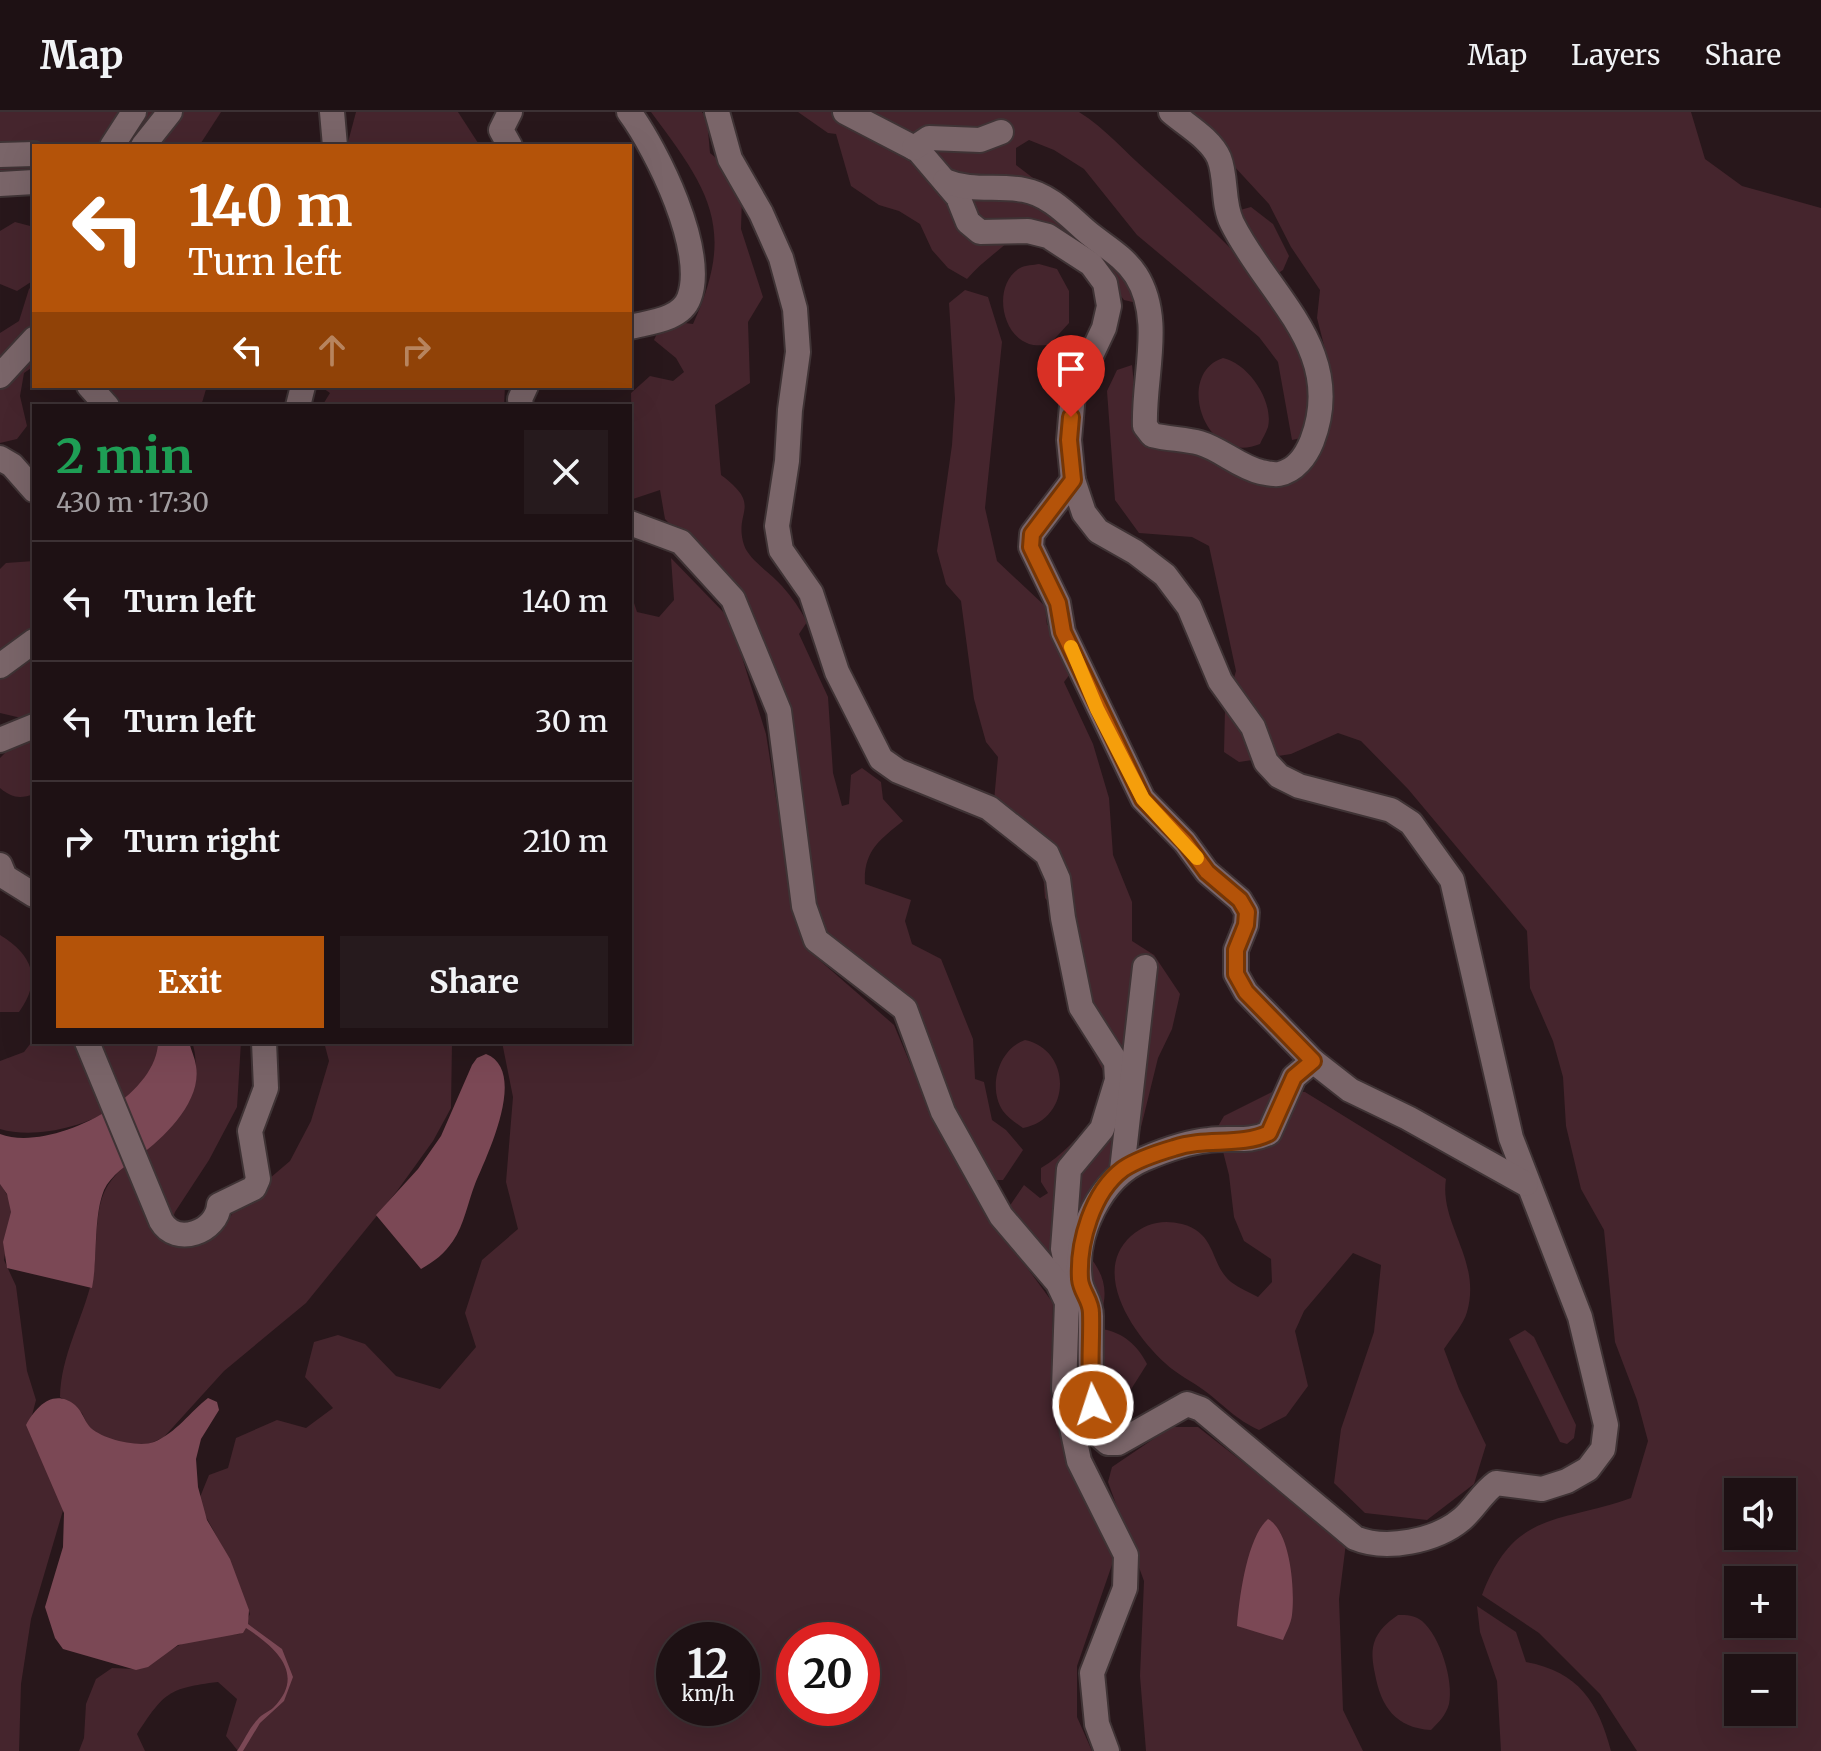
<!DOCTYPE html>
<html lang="en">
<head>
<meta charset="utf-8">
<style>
  body { margin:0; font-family:Merriweather,serif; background:#261a1d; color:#f1f3f6; height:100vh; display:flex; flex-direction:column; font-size:30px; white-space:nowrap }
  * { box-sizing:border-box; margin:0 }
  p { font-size:26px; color:#a19da0 }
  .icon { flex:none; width:44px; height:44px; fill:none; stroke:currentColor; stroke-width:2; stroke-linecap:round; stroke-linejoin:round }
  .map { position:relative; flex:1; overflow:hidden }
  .panel { position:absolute; left:32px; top:292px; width:600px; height:640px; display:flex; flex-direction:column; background:#1e1114; border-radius:0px; box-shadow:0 8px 32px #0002,0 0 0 2px #3c3134 }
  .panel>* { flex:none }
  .banner { position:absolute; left:32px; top:32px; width:600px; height:244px; border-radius:0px; box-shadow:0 8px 32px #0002,0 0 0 2px #3c3134; background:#b45309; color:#fff; overflow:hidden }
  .fabs { position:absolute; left:1724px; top:1366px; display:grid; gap:16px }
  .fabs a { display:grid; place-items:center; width:72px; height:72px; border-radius:0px; background:#1e1114; box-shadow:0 8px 32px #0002,0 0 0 2px #3c3134; font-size:40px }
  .speed { position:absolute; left:656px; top:1510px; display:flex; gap:16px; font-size:40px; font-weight:700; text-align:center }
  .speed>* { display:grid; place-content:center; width:104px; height:104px; border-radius:50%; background:#1e1114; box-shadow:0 8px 32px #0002,0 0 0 2px #3c3134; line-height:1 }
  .speed small { font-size:20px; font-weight:400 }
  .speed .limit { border:12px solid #d22; background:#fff; color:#111 }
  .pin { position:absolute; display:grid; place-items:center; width:68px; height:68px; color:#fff; margin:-82px -34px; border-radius:50% 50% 50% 0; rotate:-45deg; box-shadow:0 0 8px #0007 }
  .pin .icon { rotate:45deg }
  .me { position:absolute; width:88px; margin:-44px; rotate:356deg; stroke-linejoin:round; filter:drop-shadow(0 0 6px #0008) }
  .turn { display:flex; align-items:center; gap:28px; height:168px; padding:0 24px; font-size:36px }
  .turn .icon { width:104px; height:104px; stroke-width:2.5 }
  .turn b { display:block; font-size:56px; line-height:68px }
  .lanes { display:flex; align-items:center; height:76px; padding:0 24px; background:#0003; justify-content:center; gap:40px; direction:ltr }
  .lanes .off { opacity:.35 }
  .round { display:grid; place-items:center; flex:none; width:84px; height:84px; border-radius:0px; background:#261a1d }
  .headline { display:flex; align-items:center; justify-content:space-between; height:136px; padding:0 24px }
  h1 { font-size:48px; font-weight:700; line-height:60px; color:#1e9e55 }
  .action { display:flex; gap:16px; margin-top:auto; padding:16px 24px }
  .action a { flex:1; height:92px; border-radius:0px; background:#b45309; color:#fff; font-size:32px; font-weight:700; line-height:92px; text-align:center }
  .action a+a { background:#261a1d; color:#f1f3f6 }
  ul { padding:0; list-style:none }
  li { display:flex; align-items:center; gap:24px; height:120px; padding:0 24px; border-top:2px solid #3c3134 }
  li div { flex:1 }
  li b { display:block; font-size:30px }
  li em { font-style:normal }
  header { display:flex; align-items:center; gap:48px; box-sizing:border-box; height:112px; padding:0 40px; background:#1e1114; border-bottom:2px solid #3c3134 }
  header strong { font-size:38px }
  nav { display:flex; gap:44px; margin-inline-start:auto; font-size:28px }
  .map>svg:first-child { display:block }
</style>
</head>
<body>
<header>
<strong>Map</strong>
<nav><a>Map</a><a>Layers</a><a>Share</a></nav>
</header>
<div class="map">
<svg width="1821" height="1639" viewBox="0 0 1821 1639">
  <rect width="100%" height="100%" fill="#28171b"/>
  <g fill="#45252d" fill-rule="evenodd">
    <path d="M0,0H165L139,34H34V57L0,63Z"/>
    <path d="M173,0H221L199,34H146Z"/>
    <path d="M356,0H458L480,34H347Z"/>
    <path d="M651,0H702L707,7L710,41L727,55L742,84L741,117L763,185L748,210L750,271L715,293L721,363C764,395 733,398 744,433C749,448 772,462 782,474C792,485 800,497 807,510L799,522L828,585L833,661L842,694L849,692L851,663L862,656L881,670L883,687L903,709C879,728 863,740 865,772L911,788L905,809L912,832L941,847L973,927L975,967L984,970L992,1008L1006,1018L1023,1038L1003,1068H990L972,1038L914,904L826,827L815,807L784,595L737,483L665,407L660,378L630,388V370L633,369L631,281L650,264L673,269L684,260L676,246L654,228L661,213L677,210L693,212C737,116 709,78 651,0Z"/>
    <path d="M798,0H1079C1106,17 1124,39 1148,60C1210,116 1298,187 1314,273C1317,288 1306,311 1301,326L1292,328L1278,250L1259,225L1137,123L1084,57L1054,38L1029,28L1016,36V53L1071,95L1154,195L1124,188L1091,146L1024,114C1006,135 985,146 967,167L948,156L932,138L920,112L899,99L879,93L851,74L836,22L828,21Z"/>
    <path d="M1184,0H1691L1705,47L1742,74L1821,96V1639H1637L1600,1582L1539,1521L1482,1483C1514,1398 1558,1412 1631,1386L1648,1329L1637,1288L1615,1230L1604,1118L1581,1077L1566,1014L1563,965L1553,929L1530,876L1527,819L1408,677L1361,629L1338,621L1291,642L1239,650L1224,640L1225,597L1236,559L1209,434L1192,425L1139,421L1115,388L1107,279L1117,258L1132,253L1139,320L1279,368L1328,282L1326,241L1317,206L1320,178L1291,135L1269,92ZM1738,1380H1782V1424H1738ZM1738,1468H1782V1512H1738ZM1738,1556H1782V1600H1738Z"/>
    <path d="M1251,95L1273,112L1289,144L1283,158L1274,164L1258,141L1240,98Z"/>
    <path d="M15,110L34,115V168L17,179L0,172V119Z"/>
    <path d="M1039,152L1057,157L1069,179V211L1049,233C1043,233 1034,234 1029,232C1000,222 993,172 1020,156C1025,153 1034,153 1039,152Z"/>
    <path d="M34,172V254L24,261L20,284L27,314L17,327L0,331V221L19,209L29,177Z"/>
    <path d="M965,178L988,185L1002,230L985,396L997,449L1045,494L1047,513L1057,515L1070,562L1064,570L1093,632L1109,686L1113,743L1132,790V829L1154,843L1180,882L1172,917L1158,946L1129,1064C1089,1080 1079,1082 1074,1128C1096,1149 1112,1170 1101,1201L1079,1203C1074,1155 1034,1133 1009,1095L1024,1073L1040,1086L1048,1081L1041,1070V1056C1063,1044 1077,1023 1097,1009L1107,966C1093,940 1079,915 1071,887C1061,855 1070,810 1045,786L1043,761L994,689L998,645L986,630L974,587L961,489L946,472L937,439L952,333L955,287L949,191Z"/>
    <path d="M1223,246C1248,251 1274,289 1268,315C1266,321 1262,327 1260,332C1205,355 1174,262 1223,246Z"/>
    <path d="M86,274H207L201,294H90Z"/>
    <path d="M320,274H505L504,294H322L330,281Z"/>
    <path d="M671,446L730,507L766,622L789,769L809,839L894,913L925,987L995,1112L1053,1191L1051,1268L1070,1358L1114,1447L1077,1554V1605L1092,1639H238L226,1624L237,1587L218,1570C168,1576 164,1581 137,1622L145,1639H79L84,1626L86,1592L96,1567L112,1556L136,1557L194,1525L240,1522L250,1502L230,1449L198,1390L209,1363L228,1356L236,1326L277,1308L306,1316L333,1296L305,1265L314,1230L338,1223L365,1232L396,1264L440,1277L476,1235L465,1201L482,1148L518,1117L506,1070L513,985L502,930H630V479L637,500L659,505L674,488ZM674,1528H742V1596H674ZM794,1528H862V1596H794Z"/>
    <path d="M34,449V609L0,601V457L6,451Z"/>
    <path d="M34,629V682C20,687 12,686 0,676V646L16,630Z"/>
    <path d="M0,823C33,843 42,868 19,900H0Z"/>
    <path d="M34,927V930H158C158,996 53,1033 0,1017V949L24,940Z"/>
    <path d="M1025,928C1072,938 1072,1007 1023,1016C1016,1011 1008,1006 1003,999C987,975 999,937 1025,928Z"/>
    <path d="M192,930H241L237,995L209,1048L175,1100L166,1125L217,1121L241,1091L290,1049L311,1009L329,949L324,930H452L451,996L433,1029L397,1079L306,1191L224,1259L164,1325L143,1335L93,1325L82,1301L60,1285C61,1243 82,1209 92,1168C99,1140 92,1098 108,1073C120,1054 142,1041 158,1027C184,1004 204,964 192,930Z"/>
    <path d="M1278,977L1305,980L1446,1067C1439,1112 1482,1148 1467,1200C1464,1212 1451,1226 1444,1237L1459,1277L1486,1333L1474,1372L1427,1408L1365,1401L1334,1371L1341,1317L1374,1220L1381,1153L1353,1141L1304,1199L1295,1219L1308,1274L1286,1304L1259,1318C1235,1307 1225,1294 1205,1279C1192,1269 1176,1262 1165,1251C1135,1224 1090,1161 1131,1124C1146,1111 1162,1107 1182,1112C1217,1121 1210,1153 1231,1170C1239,1176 1249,1180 1258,1185L1272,1170L1271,1147L1244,1129L1234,1105L1229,1063L1217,1016L1224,1004Z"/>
    <path d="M0,1071L13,1093L4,1148L16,1174L27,1259L36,1288L30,1311L64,1395L31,1507L21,1572L19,1639H0Z"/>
    <path d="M1102,1217C1124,1221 1137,1233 1147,1252L1128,1282L1119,1287L1102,1278Z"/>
    <path d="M1525,1218L1534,1225L1576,1313L1574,1326L1567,1332L1560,1330L1509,1227Z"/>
    <path d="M1171,1315H1198L1346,1431L1339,1487L1343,1598L1363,1639H1146L1140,1564L1144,1469L1108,1370L1112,1355Z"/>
    <path d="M1477,1494L1516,1520L1526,1550C1579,1560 1598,1590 1611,1639H1501L1497,1569L1480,1520Z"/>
    <path d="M1398,1503C1407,1503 1414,1503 1422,1509C1440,1524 1454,1569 1449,1592C1446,1603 1439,1610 1431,1618C1396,1616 1381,1595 1375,1562C1373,1552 1371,1541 1374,1531C1378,1518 1388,1510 1398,1503Z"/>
  </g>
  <g fill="#7b4855">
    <path d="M158,930H189C191,938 195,946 196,954C202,989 165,1025 139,1044C127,1053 111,1063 104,1078C93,1106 98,1145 92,1176L7,1156L3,1130L11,1100L7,1082L0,1072V1022C50,1041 157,987 158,930Z"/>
    <path d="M486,942C529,959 486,1045 475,1072C468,1090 464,1113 453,1129C444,1142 435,1149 421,1157L376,1103L418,1057L441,1024L472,953L477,946Z"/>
    <path d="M208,1286L217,1290L219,1298L201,1327L196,1347L198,1375L207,1408L230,1447L249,1498L248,1512L282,1537L293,1565L284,1589L260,1611L243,1639H237C244,1629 249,1616 258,1607C262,1602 268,1600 273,1596C307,1562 275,1535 246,1516L243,1521L178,1533L148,1555L136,1558L63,1537L55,1526L45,1495L63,1435L64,1401L26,1313C36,1295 53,1276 75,1293C82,1299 84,1308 89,1314C100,1327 139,1336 154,1330C176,1321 190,1300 208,1286Z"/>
    <path d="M1268,1407C1291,1420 1295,1479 1292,1503C1291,1512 1286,1520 1283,1528L1237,1514C1239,1487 1247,1425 1268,1407Z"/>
  </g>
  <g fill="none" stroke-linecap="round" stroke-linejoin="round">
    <g stroke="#3f3335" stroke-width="28">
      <g id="minor">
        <path d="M332,0L335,34"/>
        <path d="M510,0L501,18L510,34"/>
        <path d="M629,0C657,38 707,139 689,186C681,208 649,210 630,215"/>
        <path d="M717,0L730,47L761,101L781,146L795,197L798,240L790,298L787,349L777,414L781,438L811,481L837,560L881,647L898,659L989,696L1047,742L1058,767L1063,806L1081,895L1116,950L1117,968L1102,1017L1069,1057L1063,1137L1067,1155L1077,1168"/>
        <path d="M845,0L918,38L958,85L968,110L980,120L1028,119L1048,124L1091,152L1105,171L1109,194L1104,216L1073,282L1069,328L1073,368L1084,401L1098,419L1135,440L1165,463L1189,495L1220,569L1253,615L1266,650L1279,664L1299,674L1391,698L1411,711L1452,768L1511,1026L1580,1205L1606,1313L1603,1337L1588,1357L1567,1369L1542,1377L1496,1371C1482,1381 1475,1396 1462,1407C1436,1429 1386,1439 1355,1426L1201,1297L1187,1292L1118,1331H1108L1101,1325C1088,1284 1091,1246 1091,1204C1091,1189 1082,1182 1080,1169C1073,1123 1101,1065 1144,1047C1165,1038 1187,1030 1209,1028C1231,1025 1249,1031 1269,1021L1294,965L1313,949"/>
        <path d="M112,34L134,0"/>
        <path d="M143,34L170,0"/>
        <path d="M914,36L929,26L980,28L1001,20"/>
        <path d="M0,43L34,42"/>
        <path d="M945,69C972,80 996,73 1024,78C1048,82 1067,102 1085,118C1102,133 1123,143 1136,163C1164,207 1143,265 1145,314L1152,323C1168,327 1185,327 1200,331C1221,337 1239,355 1261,360C1266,361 1273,363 1279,362C1295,359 1306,344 1312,329C1347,238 1268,184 1232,111C1222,91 1227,66 1219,46C1211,27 1186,13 1171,0"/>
        <path d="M0,72L34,70"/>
        <path d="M0,264L34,227"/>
        <path d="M89,274L107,294"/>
        <path d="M298,294L303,274"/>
        <path d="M521,294L520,287L526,274"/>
        <path d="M0,346L12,353L34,378"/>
        <path d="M1073,368L1032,422L1031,435L1058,491L1063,520L1143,687L1185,730L1207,760L1240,788L1247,800L1246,813L1236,838V862L1246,880L1313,949L1350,978L1408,1006L1526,1072"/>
        <path d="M630,411L681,430L733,487L779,599L804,794L816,828L905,897L943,1000L1001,1104L1058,1171L1067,1190L1064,1277L1079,1349L1126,1443L1125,1476L1092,1561L1097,1612L1107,1639"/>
        <path d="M0,554L34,529"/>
        <path d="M0,628L34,614"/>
        <path d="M0,753L5,765L34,783"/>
        <path d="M87,930L161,1109C176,1135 217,1120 219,1093L254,1076L258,1067L250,1019L266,976L264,930"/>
        <path d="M1122,1058L1145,855"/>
      </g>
    </g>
    <use href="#minor" stroke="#7a6569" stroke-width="24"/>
  </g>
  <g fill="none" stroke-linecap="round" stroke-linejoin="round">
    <g stroke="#753606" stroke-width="20">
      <path id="route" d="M1071,305L1069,328L1073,368L1032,422L1031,435L1058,491L1063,520L1143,687L1185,730L1207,760L1240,788L1247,800L1246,813L1236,838V862L1246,880L1313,949L1294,965L1269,1021C1240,1035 1206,1025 1174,1036C1157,1041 1138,1047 1123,1057C1092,1080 1078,1131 1080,1167C1081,1180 1091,1188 1091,1201C1092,1232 1088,1262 1093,1293"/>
    </g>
    <use href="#route" stroke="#b45309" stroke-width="14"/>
    <path stroke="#f59e0b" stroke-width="14" d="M1071,535L1097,597L1143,687L1197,746"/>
  </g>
</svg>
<div class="fabs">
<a><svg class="icon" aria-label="sound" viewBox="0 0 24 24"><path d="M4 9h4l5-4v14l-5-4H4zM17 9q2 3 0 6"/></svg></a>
<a>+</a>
<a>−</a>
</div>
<div class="speed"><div>12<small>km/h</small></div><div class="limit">20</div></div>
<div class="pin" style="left:1071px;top:305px;background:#d93025"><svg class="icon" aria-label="arrive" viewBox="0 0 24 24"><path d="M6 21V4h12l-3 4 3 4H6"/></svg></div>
<svg class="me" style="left:1093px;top:1293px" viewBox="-20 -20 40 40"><circle r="17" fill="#b45309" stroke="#fff" stroke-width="3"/><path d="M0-11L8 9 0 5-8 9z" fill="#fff"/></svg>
<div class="banner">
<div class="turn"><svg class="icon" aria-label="left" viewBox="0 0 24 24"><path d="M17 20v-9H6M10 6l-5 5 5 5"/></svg><div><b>140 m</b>Turn left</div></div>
<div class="lanes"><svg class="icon" aria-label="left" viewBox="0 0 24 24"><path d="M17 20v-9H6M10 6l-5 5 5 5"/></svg><svg class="icon off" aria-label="ahead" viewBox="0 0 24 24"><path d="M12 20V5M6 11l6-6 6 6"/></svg><svg class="icon off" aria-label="right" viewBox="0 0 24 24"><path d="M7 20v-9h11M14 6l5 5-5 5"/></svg></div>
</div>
<section class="panel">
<div class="headline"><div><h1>2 min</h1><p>430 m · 17:30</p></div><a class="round"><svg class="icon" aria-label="close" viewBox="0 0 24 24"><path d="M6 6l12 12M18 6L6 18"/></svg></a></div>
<ul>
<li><svg class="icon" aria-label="left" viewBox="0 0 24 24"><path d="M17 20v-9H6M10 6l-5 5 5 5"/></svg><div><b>Turn left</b></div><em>140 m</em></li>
<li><svg class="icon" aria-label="left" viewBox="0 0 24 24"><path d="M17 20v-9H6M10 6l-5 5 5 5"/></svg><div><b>Turn left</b></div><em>30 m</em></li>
<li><svg class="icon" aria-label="right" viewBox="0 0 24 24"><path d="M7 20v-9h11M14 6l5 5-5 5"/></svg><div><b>Turn right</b></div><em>210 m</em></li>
</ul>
<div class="action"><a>Exit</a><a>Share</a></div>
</section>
</div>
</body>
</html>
